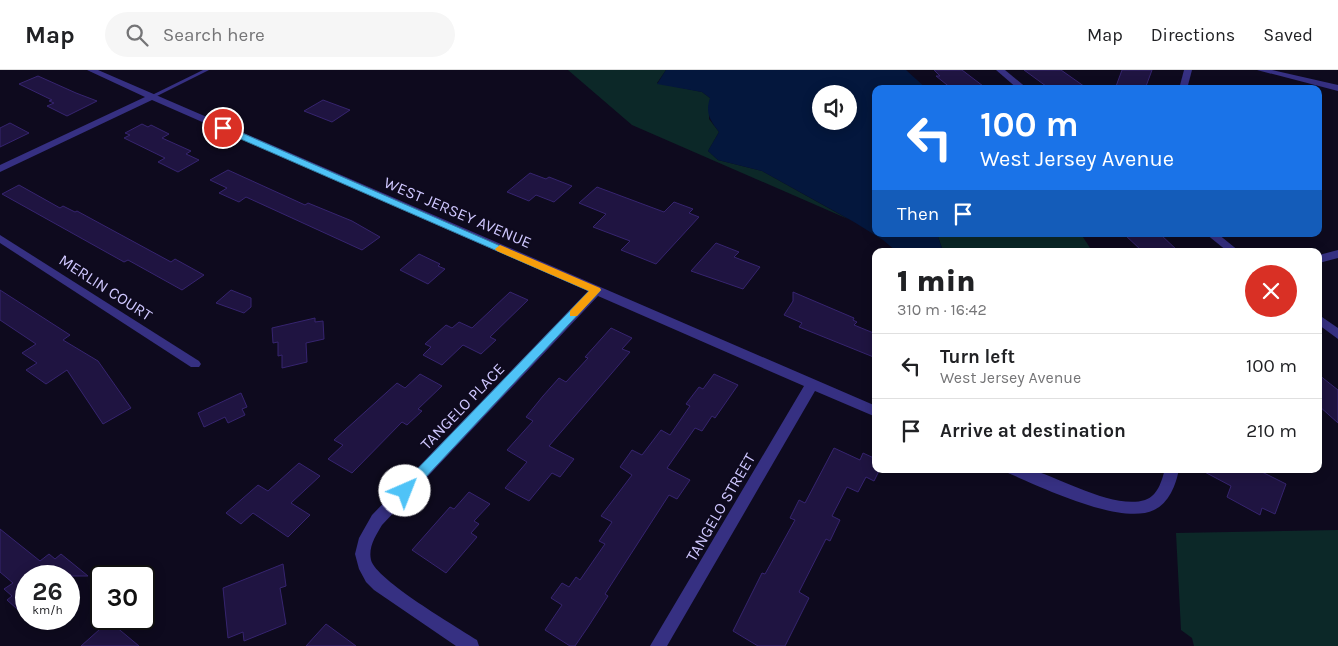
<!DOCTYPE html>
<html lang="en">
<head>
<meta charset="utf-8">
<style>
  body { margin:0; font-family:Karla,sans-serif; background:#f6f6f6; color:#202124; height:100vh; display:flex; flex-direction:column; font-size:19px; white-space:nowrap }
  * { box-sizing:border-box; margin:0 }
  p { font-size:16px; color:#757577 }
  .icon { flex:none; width:28px; height:28px; fill:none; stroke:currentColor; stroke-width:2; stroke-linecap:round; stroke-linejoin:round }
  .map { position:relative; flex:1; overflow:hidden }
  .drawer { position:absolute; left:872px; top:178px; width:450px; height:225px; display:flex; flex-direction:column; background:#fff; border-radius:10px; box-shadow:0 2px 12px #0003 }
  .drawer>* { flex:none }
  .hud { position:absolute; left:872px; top:15px; width:450px; height:152px; border-radius:10px; box-shadow:0 2px 12px #0003; background:#1a73e8; color:#fff; overflow:hidden }
  .buttons { position:absolute; left:812px; top:15px; display:grid; gap:10px }
  .buttons a { display:grid; place-items:center; width:45px; height:45px; border-radius:50%; background:#fff; box-shadow:0 2px 12px #0003; font-size:25px }
  .speed { position:absolute; left:15px; top:495px; display:flex; gap:10px; font-size:25px; font-weight:700; text-align:center }
  .speed>* { display:grid; place-content:center; width:65px; height:65px; border-radius:50%; background:#fff; box-shadow:0 2px 12px #0003; line-height:1 }
  .speed small { font-size:12px; font-weight:400 }
  .speed .limit { border:2px solid #111; border-radius:8px; background:#fff; color:#111 }
  .pin { position:absolute; display:grid; place-items:center; width:42px; height:42px; color:#fff; margin:-21px; border:2px solid #fff; border-radius:50%; box-shadow:0 1px 5px #0007 }
  .me { position:absolute; width:55px; margin:-28px; rotate:44deg; stroke-linejoin:round; filter:drop-shadow(0 0 4px #0008) }
  .turn { display:flex; align-items:center; gap:18px; height:105px; padding:0 25px; font-size:22px }
  .turn .icon { width:65px; height:65px; stroke-width:2.5 }
  .turn b { display:block; font-size:35px; line-height:42px }
  .then { display:flex; align-items:center; height:48px; padding:0 25px; background:#0003; gap:10px; font-size:19px }
  .round { display:grid; place-items:center; flex:none; width:52px; height:52px; border-radius:26px; background:#f6f6f6 }
  .head { display:flex; align-items:center; justify-content:space-between; height:85px; padding:0 25px }
  h1 { font-size:30px; font-weight:800; line-height:38px }
  ul { padding:0; list-style:none }
  li { display:flex; align-items:center; gap:15px; height:65px; padding:0 25px; border-top:1px solid #e0e0e0 }
  li div { flex:1 }
  li b { display:block; font-size:19px }
  li em { font-style:normal }
  header { display:flex; align-items:center; gap:30px; box-sizing:border-box; height:70px; padding:0 25px; background:#fff; border-bottom:1px solid #e0e0e0 }
  header strong { font-size:24px }
  nav { display:flex; gap:28px; margin-inline-start:auto; font-size:18px }
  .search { width:350px; height:45px; background:#f6f6f6; display:flex; align-items:center; gap:12px; box-sizing:border-box; padding:0 18px; border-radius:28px; color:#757577; font-size:19px }
  .map>svg:first-child { display:block }
</style>
</head>
<body>
<header>
<strong>Map</strong>
<div class="search"><svg class="icon" aria-label="search" viewBox="0 0 24 24"><circle cx="10" cy="10" r="6"/><path d="M15 15l6 6"/></svg>Search here</div>
<nav><a>Map</a><a>Directions</a><a>Saved</a></nav>
</header>
<div class="map">
<svg width="1338" height="576" viewBox="0 0 1338 576">
  <rect width="100%" height="100%" fill="#0e0a1e"/>
  <g fill="#0c2828">
    <path d="M568,0H666L657,13L702,22L710,28L709,49L719,62L708,81L718,90L762,101L848,149L632,55Z"/>
    <path d="M937,164H1081L1092,181H943Z"/>
    <path d="M1338,460V576H1194L1192,568L1181,560L1176,463Z"/>
  </g>
  <path fill="#04173d" fill-rule="evenodd" d="M666,0H906L927,19H876V164H937L943,181H896L883,170L854,152L762,101L718,90L708,81L719,62C710,50 705,43 710,28L702,22L657,14ZM821,24H849V51H821Z"/>
  <g fill="#1f1441" stroke="#36246f">
    <path d="M934,0H962L987,19H952L936,6H940Z"/>
    <path d="M1024,0H1061L1088,19H1050Z"/>
    <path d="M1122,0H1152L1145,19H1115Z"/>
    <path d="M38,6L76,23L97,31L67,46L47,36L54,33L49,31L52,30L19,14Z"/>
    <path d="M323,30L350,40L332,52L304,41Z"/>
    <path d="M10,53L29,63L0,77V58Z"/>
    <path d="M142,54L148,57L151,55L169,64L162,68L191,81L186,84L199,90L178,102L158,92L165,88L124,68L130,65L125,63Z"/>
    <path d="M228,100L305,135L308,133L352,151L380,167L362,180L246,127L239,132L219,123L227,118L210,110Z"/>
    <path d="M530,103L546,109L549,107L572,116L554,132L536,125L529,131L507,122Z"/>
    <path d="M19,115L60,138L63,136L75,142L77,141L171,192L175,189L204,205L182,220L128,190L124,192L2,124Z"/>
    <path d="M597,117L664,142L674,132L693,139L689,143L699,147L656,194L621,180L630,171L593,157L606,144L579,133Z"/>
    <path d="M1124,164H1160L1178,181H1142Z"/>
    <path d="M716,173L739,182L734,187L760,197L743,219L691,201Z"/>
    <path d="M419,184L440,194L438,196L445,199L428,214L400,200Z"/>
    <path d="M0,220L70,265L63,270L98,291L131,338L103,354L67,300L46,314L26,300L37,293L22,283L36,274L0,250Z"/>
    <path d="M231,220L251,228V237L244,243L216,233Z"/>
    <path d="M510,222L528,230L490,267L496,270L481,284L463,275L442,295L423,285L431,277L425,274L446,255L452,258L459,252L472,258Z"/>
    <path d="M793,222L854,248L853,250L857,252L854,255L876,264V288L799,257L802,253L784,245L793,231Z"/>
    <path d="M315,248V252L323,251L324,269L306,273L307,292L282,298V285L278,286V272L273,273L272,258Z"/>
    <path d="M611,258L632,268L622,279L630,282L549,376L574,389L560,407L552,403L529,431L505,418L527,392L507,380L533,351L526,347L543,326L559,308L566,312L588,288L585,287Z"/>
    <path d="M420,304L442,316L418,339L422,341L407,355L402,352L352,403L328,389L343,375L334,370L397,313L405,318Z"/>
    <path d="M714,304L738,315L715,348L712,346L702,361L695,358L667,398L690,410L677,429L669,425L605,524L608,526L588,557L575,576H570L545,560L562,535L551,528L562,513L569,517L576,507L580,510L605,474L599,471L612,452L601,446L632,405L620,397L632,380L642,385L661,360L670,365L690,336L686,334L699,317L703,319Z"/>
    <path d="M1319,305L1338,320V353L1319,336Z"/>
    <path d="M241,323L247,337L242,339L245,345L228,353L225,347L204,357L198,343Z"/>
    <path d="M834,378L860,390L863,383L876,389V399H880L874,411L866,407L858,422L847,417L832,446L840,450L830,471L826,469L799,522L809,528L785,576H758L733,561L762,503L765,504L795,450L790,448L799,430L805,433Z"/>
    <path d="M299,393L320,406L291,433L310,445L288,467L253,443L241,454L226,443L258,415L268,421Z"/>
    <path d="M1199,399H1256L1286,414L1275,444L1262,438L1260,445L1227,427L1231,416Z"/>
    <path d="M469,422L490,434L474,451L479,454L471,463L477,467L446,503L412,480L450,437L454,439Z"/>
    <path d="M0,459L40,491L49,484L55,489L61,484L88,506H26V547L7,530L12,526L4,519L13,513L0,502Z"/>
    <path d="M283,494L286,516L280,518L286,554L244,571L243,562L228,568L223,518Z"/>
    <path d="M109,551L139,576H81Z"/>
    <path d="M326,554L356,576H306Z"/>
  </g>
  <g fill="none" stroke-linecap="round" stroke-linejoin="round">
    <path fill="#363082" fill-rule="evenodd" d="M203,0H209L153,28L148,27Z"/>
    <g fill="#363082" fill-rule="evenodd">
      <path d="M87,0H98L876,336V347L815,321L667,576H650L804,316L598,226L382,455C376,465 368,477 371,490C376,510 457,557 477,570L479,576H456L374,520L366,512L359,499L355,484L359,468L372,445L588,221L152,30L0,102V95L145,27Z"/>
      <path d="M996,0H1005L1028,19H1018Z"/>
      <path d="M1184,0H1192L1187,19H1179Z"/>
      <path d="M1257,0H1272L1338,15V21Z"/>
      <path d="M1206,164H1218L1239,181H1227Z"/>
      <path d="M0,165L199,291L201,294L199,297H191L0,173Z"/>
      <path d="M1338,180V188L1319,193V185Z"/>
      <path d="M1319,245L1338,258V269L1319,255Z"/>
      <path d="M1006,399C1013,399 1022,397 1029,399C1059,407 1114,440 1145,430C1158,426 1162,410 1165,399H1179C1176,415 1169,433 1154,440C1121,456 1041,417 1008,403Z"/>
    </g>
  </g>
  <path fill="#4fc3f7" stroke="#337fa1" d="M220,56H226L601,220L409,425H400L398,421L400,417L589,221L220,60Z"/>
  <path fill="#f59e0b" d="M500,175L600,218L601,220L577,246H570V241L589,221L497,181L495,179Z"/>
  <g text-anchor="middle" stroke-width="4" stroke-linejoin="round" paint-order="stroke">
    <g font-size="16" fill="#cfc7ff" stroke="#0e0a1e">
      <text transform="translate(458 142) rotate(23)" y="6">WEST JERSEY AVENUE</text>
      <text transform="translate(106 217) rotate(33)" y="6">MERLIN COURT</text>
      <text transform="translate(462 336) rotate(-46)" y="6">TANGELO PLACE</text>
      <text transform="translate(720 437) rotate(-60)" y="6">TANGELO STREET</text>
    </g>
  </g>
</svg>
<div class="buttons">
<a><svg class="icon" aria-label="sound" viewBox="0 0 24 24"><path d="M4 9h4l5-4v14l-5-4H4zM17 9q2 3 0 6"/></svg></a>
</div>
<div class="speed"><div>26<small>km/h</small></div><div class="limit">30</div></div>
<div class="pin" style="left:223px;top:58px;background:#d93025"><svg class="icon" aria-label="arrive" viewBox="0 0 24 24"><path d="M6 21V4h12l-3 4 3 4H6"/></svg></div>
<svg class="me" style="left:405px;top:421px" viewBox="-20 -20 40 40"><circle r="19" fill="#fff"/><path d="M0-13L10 11 0 6-10 11z" fill="#4fc3f7"/></svg>
<div class="hud">
<div class="turn"><svg class="icon" aria-label="left" viewBox="0 0 24 24"><path d="M17 20v-9H6M10 6l-5 5 5 5"/></svg><div><b>100 m</b>West Jersey Avenue</div></div>
<div class="then">Then<svg class="icon" aria-label="arrive" viewBox="0 0 24 24"><path d="M6 21V4h12l-3 4 3 4H6"/></svg></div>
</div>
<section class="drawer">
<div class="head"><div><h1>1 min</h1><p>310 m · 16:42</p></div><a class="round" style="background:#d93025;color:#fff"><svg class="icon" aria-label="close" viewBox="0 0 24 24"><path d="M6 6l12 12M18 6L6 18"/></svg></a></div>
<ul>
<li><svg class="icon" aria-label="left" viewBox="0 0 24 24"><path d="M17 20v-9H6M10 6l-5 5 5 5"/></svg><div><b>Turn left</b><p>West Jersey Avenue</p></div><em>100 m</em></li>
<li><svg class="icon" aria-label="arrive" viewBox="0 0 24 24"><path d="M6 21V4h12l-3 4 3 4H6"/></svg><div><b>Arrive at destination</b></div><em>210 m</em></li>
</ul>
</section>
</div>
</body>
</html>
